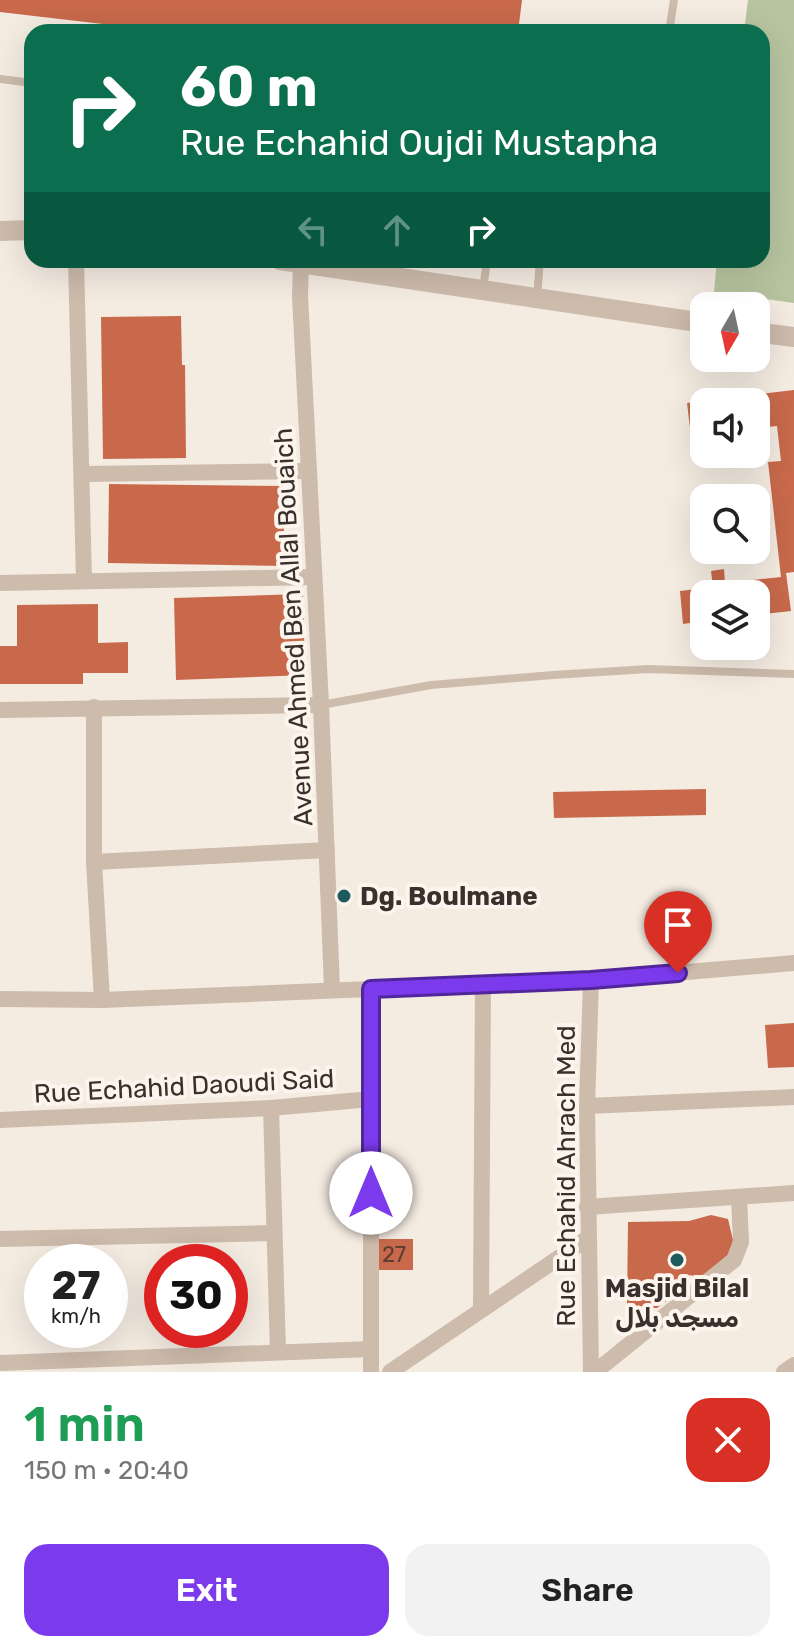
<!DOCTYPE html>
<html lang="en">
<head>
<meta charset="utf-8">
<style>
  body { margin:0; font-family:Rubik,"Noto Naskh Arabic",sans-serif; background:#f2f2f2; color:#222; height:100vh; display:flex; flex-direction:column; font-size:30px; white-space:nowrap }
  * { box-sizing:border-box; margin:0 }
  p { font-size:26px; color:#767676 }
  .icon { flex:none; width:44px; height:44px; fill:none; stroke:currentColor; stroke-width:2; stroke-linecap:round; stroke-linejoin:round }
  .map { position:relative; height:1372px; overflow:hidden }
  .side { display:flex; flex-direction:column; background:#fff; flex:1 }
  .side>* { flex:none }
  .top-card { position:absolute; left:24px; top:24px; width:746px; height:244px; border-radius:24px; box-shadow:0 8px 32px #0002; background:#0b6e4f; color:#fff; overflow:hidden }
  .needle { width:52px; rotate:189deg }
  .buttons { position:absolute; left:690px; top:292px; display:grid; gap:16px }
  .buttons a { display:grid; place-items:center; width:80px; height:80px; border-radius:16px; background:#fff; box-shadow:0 8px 32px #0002; font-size:40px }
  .speed { position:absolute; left:24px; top:1244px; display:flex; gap:16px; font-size:40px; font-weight:700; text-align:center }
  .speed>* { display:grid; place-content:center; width:104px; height:104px; border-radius:50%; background:#fff; box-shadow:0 8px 32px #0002; line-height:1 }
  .speed small { font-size:20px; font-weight:400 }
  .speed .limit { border:12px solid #d22; background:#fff; color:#111 }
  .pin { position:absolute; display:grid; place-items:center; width:68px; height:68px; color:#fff; margin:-82px -34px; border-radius:50% 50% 50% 0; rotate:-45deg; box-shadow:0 0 8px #0007 }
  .pin .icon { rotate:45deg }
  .me { position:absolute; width:88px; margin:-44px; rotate:0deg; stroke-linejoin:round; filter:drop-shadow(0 0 6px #0008) }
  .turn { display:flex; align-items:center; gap:28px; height:168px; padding:0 24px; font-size:36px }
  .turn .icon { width:104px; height:104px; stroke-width:2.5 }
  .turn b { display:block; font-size:56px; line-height:68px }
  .lanes { display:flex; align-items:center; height:76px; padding:0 24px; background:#0003; justify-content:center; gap:40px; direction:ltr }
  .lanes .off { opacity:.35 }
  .round { display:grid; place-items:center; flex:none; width:84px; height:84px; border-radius:24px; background:#f2f2f2 }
  .head { display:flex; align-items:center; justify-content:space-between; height:136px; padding:0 24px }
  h1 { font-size:48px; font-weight:600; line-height:60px; color:#1e9e55 }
  .primary-button { display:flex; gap:16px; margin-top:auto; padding:16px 24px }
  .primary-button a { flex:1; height:92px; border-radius:24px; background:#7c3aed; color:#fff; font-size:32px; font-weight:600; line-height:92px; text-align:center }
  .primary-button a+a { background:#f2f2f2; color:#222 }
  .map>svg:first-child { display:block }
</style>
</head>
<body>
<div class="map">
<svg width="794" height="1372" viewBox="0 0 794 1372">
  <rect width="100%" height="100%" fill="#f4ebe1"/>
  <path fill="#b8c4a0" d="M748,0H794V303L714,292L717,260H762V32H744Z"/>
  <g fill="#c8694b">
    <path d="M0,0H522L518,32H171L0,12Z"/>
    <path d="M181,316L182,365H185L186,458L103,459L101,317Z"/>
    <path d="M794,390V572L786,573L791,611L756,615V594H704V621L683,624L680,591L713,587L711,571L724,569L725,583L781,577L768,462L781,461L777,426L756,428V402L709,400Z"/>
    <path d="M704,401V434L691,436L687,403Z"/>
    <path d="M109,484L285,486L283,566L108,563Z"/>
    <path d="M303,594L305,675L176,680L174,598Z"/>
    <path d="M98,604V643L128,642V673H83V684H0V646H17V605Z"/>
    <path d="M706,789V815L554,818L553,792Z"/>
    <path d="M794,1023V1067L768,1068L765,1025Z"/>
    <path d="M711,1215L728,1219L733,1240L729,1256L702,1277L688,1275L686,1284L675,1285L672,1297L657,1308H627L628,1222L689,1221Z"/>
    <rect x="374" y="1239" width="39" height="31"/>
  </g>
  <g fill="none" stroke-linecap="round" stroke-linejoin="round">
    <g stroke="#cdbbac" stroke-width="8">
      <path d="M669,32L674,0"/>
      <path d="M0,79L32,83"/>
      <path d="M483,290L487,260"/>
      <path d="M537,297L540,260"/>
      <path d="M321,705L431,685L553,675L648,669L794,674"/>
    </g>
    <g stroke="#cdbbac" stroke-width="16">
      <path d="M76,260L84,581"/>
      <path d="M301,263L300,296L321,705L332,990"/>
      <path d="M82,474L309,471"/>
      <path d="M0,583L313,577"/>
      <path d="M94,707V862L102,1000"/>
      <path d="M0,710L321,705"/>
      <path d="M94,862L327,850"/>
      <path d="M371,989V1372"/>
      <path d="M0,999L102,1000L591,980L794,963"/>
      <path d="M587,1106L794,1097"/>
      <path d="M271,1108L278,1352"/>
      <path d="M0,1120L271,1108L371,1099"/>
      <path d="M587,1207L794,1193"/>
      <path d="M0,1239L274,1233"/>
      <path d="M481,1308L483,984"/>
      <path d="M0,1363L371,1349"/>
      <path d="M390,1372L588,1238"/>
      <path d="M591,1372L587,1106L591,980"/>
      <path d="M595,1372L734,1260L741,1242L739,1197"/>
      <path d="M784,1372L794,1365"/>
    </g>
    <g stroke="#cdbbac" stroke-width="20">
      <path d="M0,231L32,230"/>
      <path d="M280,260L704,323"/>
      <path d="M756,332L794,337"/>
    </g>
  </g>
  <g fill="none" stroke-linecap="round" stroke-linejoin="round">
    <g stroke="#51269a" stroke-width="20">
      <path id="route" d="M371,1193V989L591,980L678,973"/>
    </g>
    <use href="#route" stroke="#7c3aed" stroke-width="14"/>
  </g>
  <g fill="#1f5a5e" stroke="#fbf5ee" stroke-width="3">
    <circle cx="344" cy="896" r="8"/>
    <circle cx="677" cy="1260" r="8"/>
  </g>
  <g text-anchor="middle" stroke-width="8" stroke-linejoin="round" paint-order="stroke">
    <g font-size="22" fill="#5e3e33">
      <text x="394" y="1262">27</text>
    </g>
    <g font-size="26" fill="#3b302b" stroke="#fbf5ee">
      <text transform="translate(293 627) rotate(-93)" y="9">Avenue Ahmed Ben Allal Bouaich</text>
      <text transform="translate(184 1086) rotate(-3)" y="9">Rue Echahid Daoudi Said</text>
      <text transform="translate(566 1176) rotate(-90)" y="9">Rue Echahid Ahrach Med</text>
    </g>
    <g font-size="26" font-weight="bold" fill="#3b302b" stroke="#fbf5ee" text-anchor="start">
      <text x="360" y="905">Dg. Boulmane</text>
      <text x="677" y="1297" text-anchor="middle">Masjid Bilal<tspan x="677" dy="30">مسجد بلال</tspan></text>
    </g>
  </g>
</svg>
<div class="buttons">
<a><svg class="needle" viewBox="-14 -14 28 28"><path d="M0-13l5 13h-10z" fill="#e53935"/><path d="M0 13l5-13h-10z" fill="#767676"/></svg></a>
<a><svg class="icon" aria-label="sound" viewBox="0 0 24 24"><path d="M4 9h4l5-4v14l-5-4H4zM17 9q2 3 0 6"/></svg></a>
<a><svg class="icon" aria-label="search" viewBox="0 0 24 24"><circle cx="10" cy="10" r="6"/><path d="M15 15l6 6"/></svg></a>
<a><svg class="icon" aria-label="layers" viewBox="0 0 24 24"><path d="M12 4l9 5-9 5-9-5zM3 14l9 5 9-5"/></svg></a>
</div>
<div class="speed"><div>27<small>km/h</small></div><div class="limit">30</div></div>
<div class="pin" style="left:678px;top:973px;background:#d93025"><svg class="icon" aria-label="arrive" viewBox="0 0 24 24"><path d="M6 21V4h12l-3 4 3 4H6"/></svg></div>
<svg class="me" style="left:371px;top:1193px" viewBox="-20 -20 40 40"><circle r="19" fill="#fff"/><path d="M0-13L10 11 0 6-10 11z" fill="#7c3aed"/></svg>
<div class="top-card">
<div class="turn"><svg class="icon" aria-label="right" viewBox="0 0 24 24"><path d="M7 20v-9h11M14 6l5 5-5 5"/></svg><div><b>60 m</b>Rue Echahid Oujdi Mustapha</div></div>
<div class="lanes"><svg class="icon off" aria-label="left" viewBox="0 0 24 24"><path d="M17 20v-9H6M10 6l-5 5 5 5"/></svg><svg class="icon off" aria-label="ahead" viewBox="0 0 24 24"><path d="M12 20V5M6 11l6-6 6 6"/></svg><svg class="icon" aria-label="right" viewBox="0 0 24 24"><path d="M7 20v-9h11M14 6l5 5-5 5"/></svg></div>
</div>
</div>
<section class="side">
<div class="head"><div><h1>1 min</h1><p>150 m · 20:40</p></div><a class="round" style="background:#d93025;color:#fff"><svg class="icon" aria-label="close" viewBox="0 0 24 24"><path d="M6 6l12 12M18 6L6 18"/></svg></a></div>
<div class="primary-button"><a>Exit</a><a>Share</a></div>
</section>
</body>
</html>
